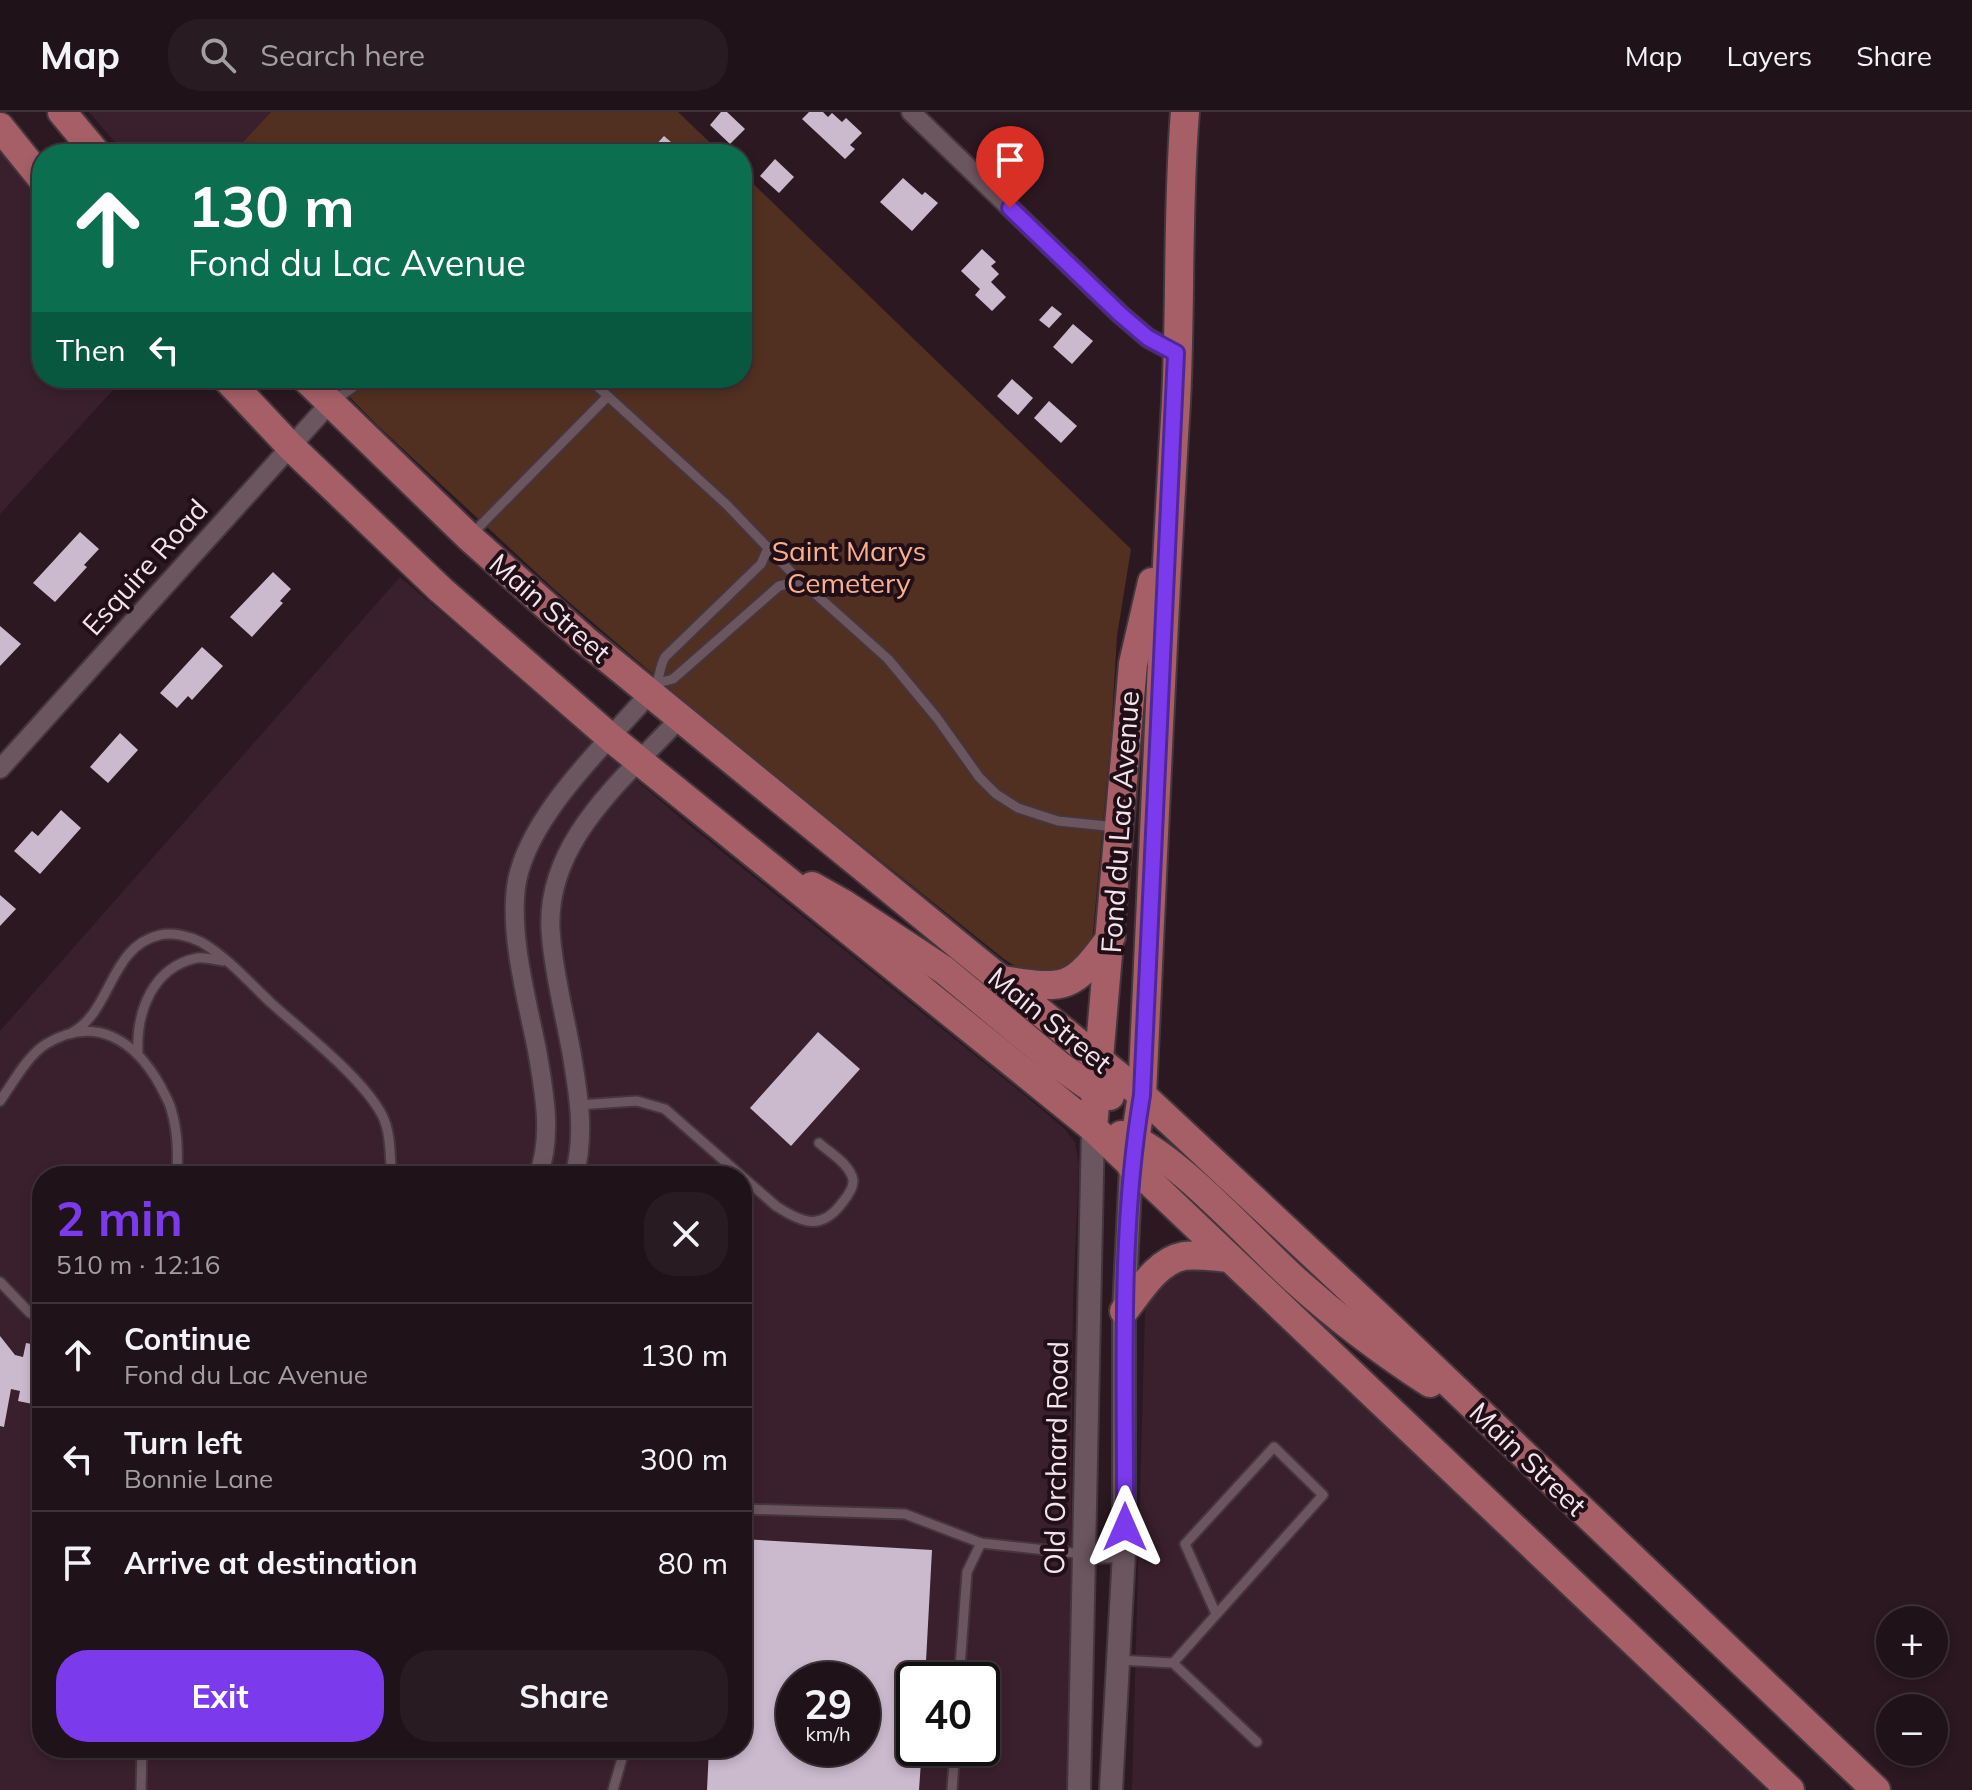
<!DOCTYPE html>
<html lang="en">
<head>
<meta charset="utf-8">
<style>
  body { margin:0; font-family:Mulish,sans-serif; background:#281b22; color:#f1f3f6; height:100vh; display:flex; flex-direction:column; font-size:30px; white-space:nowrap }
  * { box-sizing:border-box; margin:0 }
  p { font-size:26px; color:#a29ea2 }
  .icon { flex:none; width:44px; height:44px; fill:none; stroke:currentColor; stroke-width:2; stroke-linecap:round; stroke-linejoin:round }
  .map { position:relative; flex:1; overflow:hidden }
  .details { position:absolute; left:32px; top:1054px; width:720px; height:592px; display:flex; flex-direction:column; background:#201219; border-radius:32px; box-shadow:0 4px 12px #0003,0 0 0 2px #3d3238 }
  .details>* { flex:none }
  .banner { position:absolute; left:32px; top:32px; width:720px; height:244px; border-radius:32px; box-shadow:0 4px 12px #0003,0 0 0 2px #3d3238; background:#0b6e4f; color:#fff; overflow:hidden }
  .controls { position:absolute; left:1876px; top:1494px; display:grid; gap:16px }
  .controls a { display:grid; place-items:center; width:72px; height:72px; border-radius:50%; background:#201219; box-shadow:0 4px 12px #0003,0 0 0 2px #3d3238; font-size:40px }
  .speed { position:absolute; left:776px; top:1550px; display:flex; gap:16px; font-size:40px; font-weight:700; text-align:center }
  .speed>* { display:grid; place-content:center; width:104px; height:104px; border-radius:50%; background:#201219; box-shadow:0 4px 12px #0003,0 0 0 2px #3d3238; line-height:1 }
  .speed small { font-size:20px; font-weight:400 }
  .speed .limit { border:4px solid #111; border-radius:12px; background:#fff; color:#111 }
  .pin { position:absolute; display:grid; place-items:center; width:68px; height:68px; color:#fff; margin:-82px -34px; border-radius:50% 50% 50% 0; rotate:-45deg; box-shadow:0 0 8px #0007 }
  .pin .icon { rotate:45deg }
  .me { position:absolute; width:88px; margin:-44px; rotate:0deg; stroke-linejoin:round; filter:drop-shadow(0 0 6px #0008) }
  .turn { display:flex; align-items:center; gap:28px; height:168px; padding:0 24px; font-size:36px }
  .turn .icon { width:104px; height:104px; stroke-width:2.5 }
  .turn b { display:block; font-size:56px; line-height:68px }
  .then { display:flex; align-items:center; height:76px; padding:0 24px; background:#0003; gap:16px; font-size:30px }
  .round { display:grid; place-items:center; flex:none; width:84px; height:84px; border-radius:32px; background:#281b22 }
  .summary { display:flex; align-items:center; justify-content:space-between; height:136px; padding:0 24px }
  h1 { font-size:48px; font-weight:700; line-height:60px; color:#7c3aed }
  .cta { display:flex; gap:16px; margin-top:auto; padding:16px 24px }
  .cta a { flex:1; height:92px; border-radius:32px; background:#7c3aed; color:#fff; font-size:32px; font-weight:700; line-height:92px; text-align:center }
  .cta a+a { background:#281b22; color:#f1f3f6 }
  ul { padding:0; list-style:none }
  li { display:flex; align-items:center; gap:24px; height:104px; padding:0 24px; border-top:2px solid #3d3238 }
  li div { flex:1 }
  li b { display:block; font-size:30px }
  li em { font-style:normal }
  header { display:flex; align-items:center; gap:48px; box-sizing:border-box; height:112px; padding:0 40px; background:#201219; border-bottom:2px solid #3d3238 }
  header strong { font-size:38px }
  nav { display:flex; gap:44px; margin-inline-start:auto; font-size:28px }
  .search { width:560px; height:72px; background:#281b22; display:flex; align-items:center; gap:20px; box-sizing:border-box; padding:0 28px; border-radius:32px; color:#a29ea2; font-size:30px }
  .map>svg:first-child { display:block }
</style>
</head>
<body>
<header>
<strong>Map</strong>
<div class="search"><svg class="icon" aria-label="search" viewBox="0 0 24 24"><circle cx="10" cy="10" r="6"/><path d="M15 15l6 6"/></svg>Search here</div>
<nav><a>Map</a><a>Layers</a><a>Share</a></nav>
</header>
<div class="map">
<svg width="1972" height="1678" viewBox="0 0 1972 1678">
  <rect width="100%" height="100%" fill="#2b1821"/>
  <g fill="#3a202c" fill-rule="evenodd">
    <path d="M89,0H271L232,42H125Z"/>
    <path d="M0,40L42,90V266H124L0,402Z"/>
    <path d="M400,465L684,709L1028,986L1065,1017L1075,1030L1079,1052L1073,1188L1069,1678H0V919ZM42,1064H742V1636H42ZM794,1568H862V1636H794ZM914,1568H982V1636H914Z"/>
    <path d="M1210,1154L1225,1162L1767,1678H1132L1145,1201L1149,1183L1171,1160Z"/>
  </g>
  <g fill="#513021">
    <path d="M271,0H678L722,42H232Z"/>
    <path d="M742,61L1131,437L1117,524L1111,624L1093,821L1088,838L1056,863L1021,858L1004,847L731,629L556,479L377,313L331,266H742Z"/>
  </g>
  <g fill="#cbb9cd" fill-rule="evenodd">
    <path d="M721,0H727L745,17L730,32L710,13Z"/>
    <path d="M809,0H823L828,5L832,1L842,10L846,6L862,21L850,33L855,37L845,47L802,7Z"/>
    <path d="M664,24L678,36L673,42H659L653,36Z"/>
    <path d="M775,47L794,65L779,81L760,64Z"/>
    <path d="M903,66L922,83L925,80L938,91L912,119L880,90Z"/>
    <path d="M982,137L996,150L991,154L999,162L991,170L1006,185L992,199L975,183L980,177L961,159Z"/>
    <path d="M1052,194L1062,202L1049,216L1039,208Z"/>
    <path d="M1073,212L1093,229L1072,252L1053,235Z"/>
    <path d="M1012,267L1033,286L1018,303L997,284Z"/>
    <path d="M1049,289L1077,314L1061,331L1034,306Z"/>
    <path d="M80,420L99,437L84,453L87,455L55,490L33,471Z"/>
    <path d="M273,460L291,477L280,489L283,491L252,525L230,505Z"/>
    <path d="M0,514L21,532L0,554Z"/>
    <path d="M202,535L223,554L192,588L188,584L177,596L160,581Z"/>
    <path d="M120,621L138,638L108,671L90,655Z"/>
    <path d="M61,698L81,716L40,762L14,739L32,719L38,724Z"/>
    <path d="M0,783L16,797L0,814Z"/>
    <path d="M818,920L860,957L791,1034L750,996Z"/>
    <path d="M0,1224L15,1243L23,1245L26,1231L42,1234V1294L18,1289L20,1279L11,1277L4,1315L0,1314Z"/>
    <path d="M742,1427L932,1438L925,1568H914V1636H922L919,1678H707L709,1636H742ZM794,1568H862V1636H794Z"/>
  </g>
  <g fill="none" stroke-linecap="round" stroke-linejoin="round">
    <g stroke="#44363c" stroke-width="13">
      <g id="service">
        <path d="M588,266L727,393L792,461L888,547L937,606L979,665L996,682L1018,696L1058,709L1116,715"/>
        <path d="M333,289L352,276L361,266"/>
        <path d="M472,422L607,285"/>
        <path d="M658,571L673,567L779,474L801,469"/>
        <path d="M652,579C661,568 658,557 665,545L761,452L768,436"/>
        <path d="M73,920C112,898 110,834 160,823C172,820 189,824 201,830C227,845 249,870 270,890C303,920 362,965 382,1003C390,1018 390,1039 391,1056L387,1064"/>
        <path d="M138,941C136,899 153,855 197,846C205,845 215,848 223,849"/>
        <path d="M0,989C13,971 27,944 46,932C96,902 136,929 161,975C164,982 169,989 171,997C178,1020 178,1041 177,1064"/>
        <path d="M578,993L637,989L665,997L776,1094C802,1111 821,1119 842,1091C847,1085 854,1076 853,1068C850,1052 830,1041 819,1031"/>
        <path d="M0,1170L30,1201L42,1207"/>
        <path d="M742,1397L905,1402L981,1431L1084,1442"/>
        <path d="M1118,1548L1173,1551L1257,1630"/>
        <path d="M1173,1551L1323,1383L1274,1335L1185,1432L1216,1502"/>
        <path d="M959,1568L967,1460L981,1431"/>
        <path d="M141,1678L142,1636"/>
        <path d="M613,1678L625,1636"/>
        <path d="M952,1678L955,1636"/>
      </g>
    </g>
    <g stroke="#44363c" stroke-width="22">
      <g id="minor">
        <path d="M911,0L1120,202L1148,226L1176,241"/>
        <path d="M0,657L330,291"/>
        <path d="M538,1064C553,1024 544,979 537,938C527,888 508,819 517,769C530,702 605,633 649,582"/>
        <path d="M574,1064C586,1023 578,979 571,938C564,900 554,862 551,824C542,732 623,668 679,607"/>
        <path d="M1084,1442L1124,1441"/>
      </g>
    </g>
    <g stroke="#44363c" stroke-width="26">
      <g id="tertiary">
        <path d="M1079,1678L1093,1016"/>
        <path d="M1111,1678L1124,1441V1199L1131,1054"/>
      </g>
    </g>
    <g stroke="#44363c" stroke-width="32">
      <g id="primary">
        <path d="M62,0L97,42"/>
        <path d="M0,15L42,67"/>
        <path d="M226,266L291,335L441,478L611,626L1093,1016L1790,1678"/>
        <path d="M305,266L469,425L585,528L1142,983L1386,1211L1876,1678"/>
        <path d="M812,774L844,792L944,858L1060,954L1097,980L1110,984"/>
        <path d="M1002,868C1067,878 1072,878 1111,825"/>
        <path d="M1093,1016L1133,552L1152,470"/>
        <path d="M1121,1023C1167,1033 1255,1132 1294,1167C1336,1205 1382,1240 1430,1271"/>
        <path d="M1131,1054L1142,983C1153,752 1162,521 1176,290C1181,193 1177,96 1185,0"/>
        <path d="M1124,1199C1140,1179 1157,1149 1184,1144C1198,1142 1215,1145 1229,1146"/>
      </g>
    </g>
    <use href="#service" stroke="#6b555e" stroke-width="9"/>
    <use href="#minor" stroke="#6b555e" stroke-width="18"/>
    <use href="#tertiary" stroke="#6b555e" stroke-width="22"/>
    <use href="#primary" stroke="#a65f66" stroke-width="28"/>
  </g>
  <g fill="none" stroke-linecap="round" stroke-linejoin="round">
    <g stroke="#51269a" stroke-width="20">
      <path id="route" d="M1010,96L1120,202L1148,226L1176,241L1142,983C1118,1126 1126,1271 1125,1415"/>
    </g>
    <use href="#route" stroke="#7c3aed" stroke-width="14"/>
  </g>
  <g text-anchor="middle" stroke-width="8" stroke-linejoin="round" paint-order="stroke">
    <g font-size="28" fill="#fab08e" stroke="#210f18">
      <text x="849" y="449">Saint Marys<tspan x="849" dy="32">Cemetery</tspan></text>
    </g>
    <g font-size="28" fill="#f3e5eb" stroke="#210f18">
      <text transform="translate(145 455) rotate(-48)" y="10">Esquire Road</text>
      <text transform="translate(550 496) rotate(41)" y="10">Main Street</text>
      <text transform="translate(1120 710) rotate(-86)" y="10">Fond du Lac Avenue</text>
      <text transform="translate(1050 908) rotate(39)" y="10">Main Street</text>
      <text transform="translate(1056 1346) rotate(-89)" y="10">Old Orchard Road</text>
      <text transform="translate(1528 1347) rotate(44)" y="10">Main Street</text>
    </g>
  </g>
</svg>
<div class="controls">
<a>+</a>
<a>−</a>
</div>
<div class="speed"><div>29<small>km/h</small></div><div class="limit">40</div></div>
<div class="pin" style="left:1010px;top:96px;background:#d93025"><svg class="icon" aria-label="arrive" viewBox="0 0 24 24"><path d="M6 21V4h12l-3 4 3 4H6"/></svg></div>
<svg class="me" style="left:1125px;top:1415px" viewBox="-20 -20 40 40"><path d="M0-17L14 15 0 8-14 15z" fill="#7c3aed" stroke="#fff" stroke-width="4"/></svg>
<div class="banner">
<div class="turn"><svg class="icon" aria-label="ahead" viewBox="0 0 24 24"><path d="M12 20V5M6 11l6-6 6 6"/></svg><div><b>130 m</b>Fond du Lac Avenue</div></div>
<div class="then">Then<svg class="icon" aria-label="left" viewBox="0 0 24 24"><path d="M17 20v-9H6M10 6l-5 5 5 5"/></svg></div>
</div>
<section class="details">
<div class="summary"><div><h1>2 min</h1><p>510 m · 12:16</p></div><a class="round"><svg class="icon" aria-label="close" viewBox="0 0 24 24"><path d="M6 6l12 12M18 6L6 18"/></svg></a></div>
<ul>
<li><svg class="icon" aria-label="ahead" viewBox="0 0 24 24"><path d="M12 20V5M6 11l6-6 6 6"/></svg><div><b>Continue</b><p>Fond du Lac Avenue</p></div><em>130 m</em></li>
<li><svg class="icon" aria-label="left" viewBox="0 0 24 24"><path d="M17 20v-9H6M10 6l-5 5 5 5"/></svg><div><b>Turn left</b><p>Bonnie Lane</p></div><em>300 m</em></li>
<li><svg class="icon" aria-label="arrive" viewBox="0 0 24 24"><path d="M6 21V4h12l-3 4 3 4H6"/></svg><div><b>Arrive at destination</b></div><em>80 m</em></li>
</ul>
<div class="cta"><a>Exit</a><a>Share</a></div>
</section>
</div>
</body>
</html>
